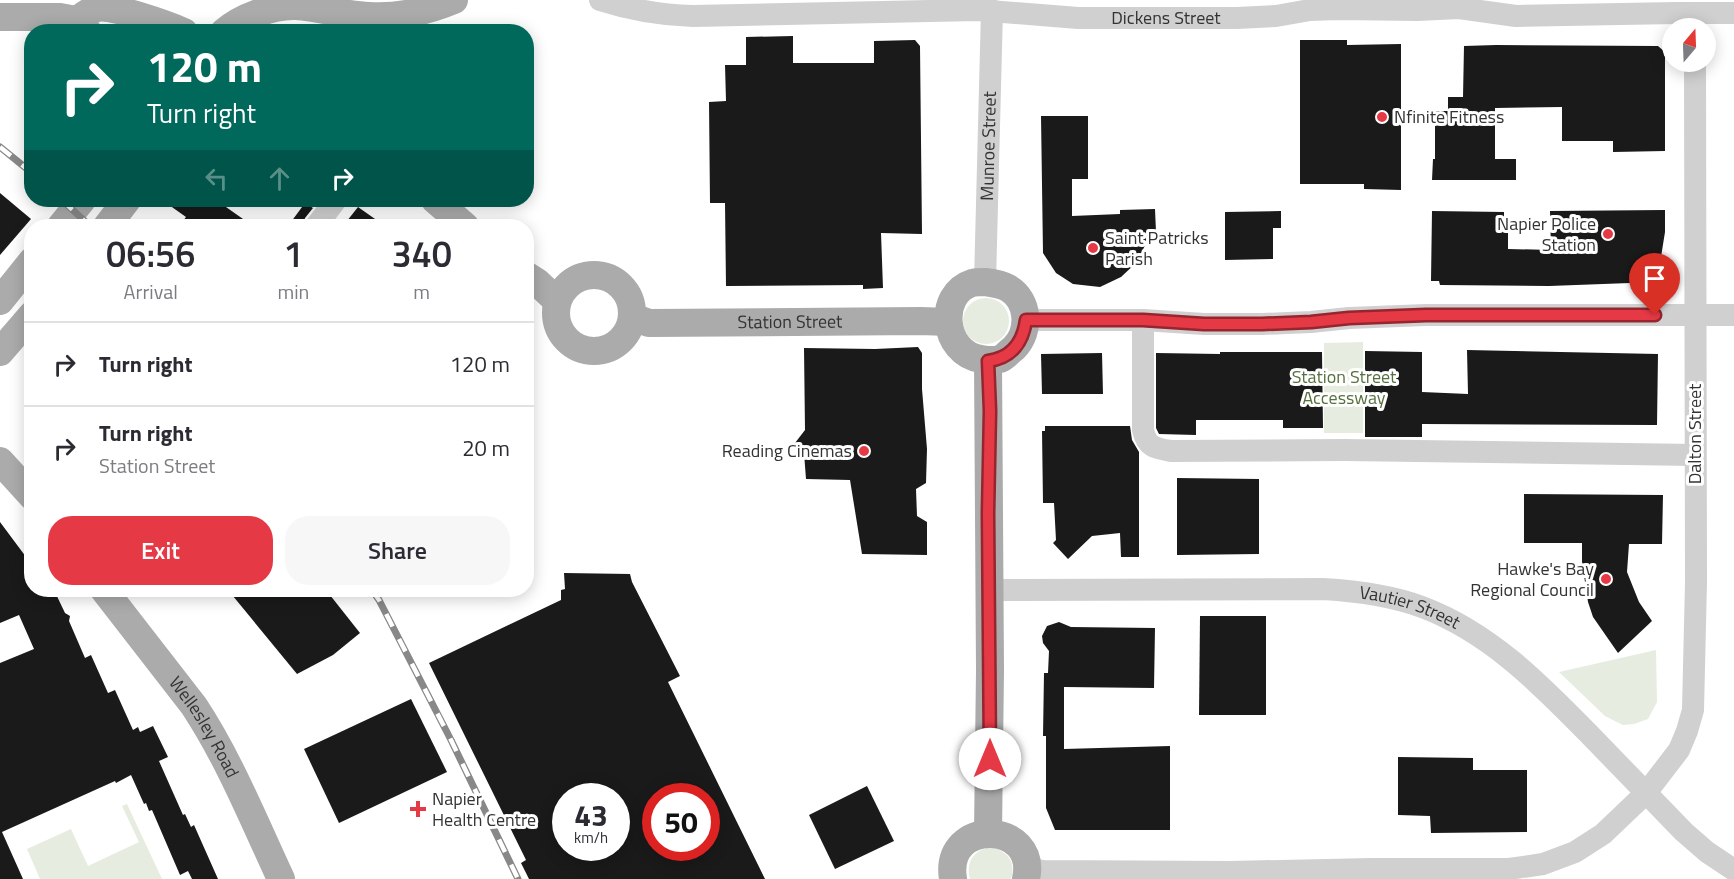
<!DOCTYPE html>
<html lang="en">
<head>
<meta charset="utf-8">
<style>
  body { margin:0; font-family:"Titillium Web",sans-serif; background:#f7f7f7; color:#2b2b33; height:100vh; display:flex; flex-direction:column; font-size:22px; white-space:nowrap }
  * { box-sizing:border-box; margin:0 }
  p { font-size:20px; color:#7c7c81 }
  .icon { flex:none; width:33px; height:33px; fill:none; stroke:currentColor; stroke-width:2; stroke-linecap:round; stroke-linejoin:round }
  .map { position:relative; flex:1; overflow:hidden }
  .sheet { position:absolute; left:24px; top:219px; width:510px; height:378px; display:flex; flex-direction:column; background:#fff; border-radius:24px; box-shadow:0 3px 15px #0003 }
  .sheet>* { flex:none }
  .guide { position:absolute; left:24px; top:24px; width:510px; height:183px; border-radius:24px; box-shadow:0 3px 15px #0003; background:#00695c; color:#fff; overflow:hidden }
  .needle { width:39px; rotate:19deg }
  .controls { position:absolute; left:1662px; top:18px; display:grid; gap:12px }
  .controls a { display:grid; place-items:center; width:54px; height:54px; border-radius:50%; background:#fff; box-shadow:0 3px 15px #0003; font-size:30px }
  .speed { position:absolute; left:552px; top:783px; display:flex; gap:12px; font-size:30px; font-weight:700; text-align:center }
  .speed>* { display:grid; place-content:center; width:78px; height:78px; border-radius:50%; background:#fff; box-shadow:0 3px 15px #0003; line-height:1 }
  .speed small { font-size:15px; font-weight:400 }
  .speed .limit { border:9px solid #d22; background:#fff; color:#111 }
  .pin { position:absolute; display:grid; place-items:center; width:51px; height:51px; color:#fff; margin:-62px -26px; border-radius:50% 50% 50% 0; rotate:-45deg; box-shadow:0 0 6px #0007 }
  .pin .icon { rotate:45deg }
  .me { position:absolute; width:66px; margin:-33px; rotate:0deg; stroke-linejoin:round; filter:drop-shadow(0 0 4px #0008) }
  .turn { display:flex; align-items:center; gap:21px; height:126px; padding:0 24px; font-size:27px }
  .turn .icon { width:78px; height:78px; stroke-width:2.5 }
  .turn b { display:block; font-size:42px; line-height:51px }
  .lanes { display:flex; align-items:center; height:57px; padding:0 24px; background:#0003; justify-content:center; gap:30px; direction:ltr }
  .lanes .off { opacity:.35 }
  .eta { display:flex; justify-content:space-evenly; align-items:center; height:102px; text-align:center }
  .eta b { font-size:36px; font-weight:600; line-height:42px }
  .cta { display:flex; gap:12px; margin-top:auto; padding:12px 24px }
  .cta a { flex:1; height:69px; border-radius:24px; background:#e63946; color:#fff; font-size:24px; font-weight:600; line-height:69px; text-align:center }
  .cta a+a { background:#f7f7f7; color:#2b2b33 }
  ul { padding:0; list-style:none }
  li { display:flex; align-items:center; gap:18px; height:84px; padding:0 24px; border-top:2px solid #e1e1e2 }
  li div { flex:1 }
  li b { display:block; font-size:22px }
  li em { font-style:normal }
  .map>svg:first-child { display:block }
</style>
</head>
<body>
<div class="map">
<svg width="1734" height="879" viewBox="0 0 1734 879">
  <rect width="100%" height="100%" fill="#fff"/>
  <g fill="#e6ecdf">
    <circle cx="986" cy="321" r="23"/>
    <path d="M1363,342V433H1324V343Z"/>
    <path d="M1656,650L1657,702L1648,719L1634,724L1623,725L1605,716L1559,672Z"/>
    <path d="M127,804L162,879H40L27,849L71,829L88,866L139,842L122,806Z"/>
    <path d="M992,847C1008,852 1016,862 1011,879H970C965,861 975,849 992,847Z"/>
  </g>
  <g fill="#1a1a1a" fill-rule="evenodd">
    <path d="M793,36V63H874V41L915,40L920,46L922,234L881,233L883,288L863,289V285L726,286L725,203H710L709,102L726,101L725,65H746V37Z"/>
    <path d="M1300,40H1347V45L1401,44V190L1364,189V184H1300Z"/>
    <path d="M1496,45L1658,46L1665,52V151L1613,152V141H1562V107L1495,108V159H1516V180H1432L1433,159H1435V111H1448V97H1463L1464,46Z"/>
    <path d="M1041,116H1088V179H1072V216L1120,214V210L1155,209L1156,232H1152L1136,263L1121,277L1100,287L1073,284L1056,273L1043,253Z"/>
    <path d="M0,193L31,219L0,255Z"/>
    <path d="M162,200H216L253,226H179L186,217Z"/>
    <path d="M305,203L313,208L305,218L303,226H288Z"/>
    <path d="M358,207L385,226H343Z"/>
    <path d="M1665,210V232L1657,282L1549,286L1440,285L1439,281H1431L1432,211L1504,212V220L1508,221V249L1551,250L1550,211Z"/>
    <path d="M1281,211V228H1273V259L1225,260V212Z"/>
    <path d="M918,347L922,353V389L927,449L926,483L916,489L917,516L927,522V555L862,554L850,480L806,479L804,453L795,443L805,430L804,348L875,349Z"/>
    <path d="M1467,350L1658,354L1657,425L1422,424V437H1365V351L1422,352V392L1468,394Z"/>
    <path d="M1220,352H1322L1323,428H1283V420H1196V435L1159,434L1156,428V353L1220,354Z"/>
    <path d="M1102,353L1103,394H1042L1041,354Z"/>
    <path d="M1045,426H1130L1132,440L1139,452V557H1121L1120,533L1092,536L1068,559L1053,543L1056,540L1054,503H1043L1042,431H1045Z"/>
    <path d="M1177,478L1259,479V554L1177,555Z"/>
    <path d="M1524,494L1663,495L1662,544H1629L1627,572L1639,602L1652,621L1618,653L1593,617L1588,602L1582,562V543H1524Z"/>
    <path d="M0,522L32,565V590H54L65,613L70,616L69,621L85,658L91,655L108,693L115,690L133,730L138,727L140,732L153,726L168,757L159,761L183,815L185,814L191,827L194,825L218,879H192L188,871L180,875L152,810L149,811L146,803L144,804L131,775L116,783L115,781L2,832L23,879H0V663L34,649L19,615L0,623Z"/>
    <path d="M564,573L630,574L632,582L680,676L668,682L765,879H529L521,863L526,860L429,663L561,600V590L565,589ZM566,796H616V848H566ZM656,796H706V848H656Z"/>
    <path d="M228,590H326L360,633L333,655L297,674Z"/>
    <path d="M1200,616H1266V715H1199Z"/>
    <path d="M1059,622L1071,627L1155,628L1154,688L1064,687V749L1170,746V830H1055L1046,808V736H1043L1044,673H1048L1049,651L1043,643L1042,636L1047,626Z"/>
    <path d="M411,699L447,772L339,823L304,749Z"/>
    <path d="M1398,757L1473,758V770H1527V832L1431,833L1430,816L1398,815Z"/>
    <path d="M867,786L894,841L835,869L809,815Z"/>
  </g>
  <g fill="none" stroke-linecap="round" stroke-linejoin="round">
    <g stroke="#d0d0d0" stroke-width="22">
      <path id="s1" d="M600,0C631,10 660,15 693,16L977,10L1078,18H1237L1276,16L1310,10L1337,9L1418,10L1459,8L1516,16L1676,13H1734"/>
      <path d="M316,226L336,200"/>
      <path id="s2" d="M985,282L992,10"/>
      <path d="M1026,320H1143L1204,324H1262L1311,322L1349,318L1426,315H1734"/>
      <path d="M1143,320V430C1147,447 1154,448 1171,451L1344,450L1695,455"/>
      <path id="s3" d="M989,590L1323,589C1357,591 1390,595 1422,607C1489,632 1539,683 1588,733C1620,766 1652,799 1684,832L1707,852L1734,870"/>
      <path d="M1028,869L1043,871L1231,872L1371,869H1509L1543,864L1575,852L1603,834L1646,793L1679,750L1687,731L1693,710L1696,582L1695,62"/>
    </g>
    <g stroke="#ababab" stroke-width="28">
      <path d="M0,17H60L76,20L88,32"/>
      <path d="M76,20C82,17 90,10 97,8C112,5 168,25 184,32"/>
      <path d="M224,32C241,17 274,5 296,6C321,8 345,15 369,16C398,18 427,11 454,0"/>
      <path d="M435,200L465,226"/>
      <path d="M61,226L82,200"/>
      <path d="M107,226L127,200"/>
      <path d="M526,275L537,282L557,301"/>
      <circle cx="594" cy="313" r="38"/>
      <path d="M985,282C993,283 1001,284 1008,288C1029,300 1031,331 1014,348C1010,351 1005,357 1000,359C994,361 987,360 981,359C942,353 937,294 972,283C976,282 981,282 985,282Z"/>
      <path d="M0,301L32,261"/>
      <path id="s4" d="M632,317L649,323L921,321L948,322"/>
      <path d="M0,352L32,315"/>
      <path d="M988,361L990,670L988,834"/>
      <path d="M0,461L32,496"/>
      <path id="s5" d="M104,590L194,706C229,759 254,821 281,879"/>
      <path d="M953,879C943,817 1039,821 1026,879"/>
    </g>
    <g stroke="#888" stroke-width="7">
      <g id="rail">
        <path d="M0,147L32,173"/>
        <path d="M62,200L90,226"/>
        <path d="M372,590L379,600L451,740L518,879"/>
      </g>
    </g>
    <use href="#rail" stroke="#fff" stroke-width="4.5" stroke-dasharray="14" stroke-linecap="butt"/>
  </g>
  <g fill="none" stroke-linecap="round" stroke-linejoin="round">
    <g stroke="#96252e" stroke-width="15">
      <path id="route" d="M990,759L988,513L990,411L988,361C1012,358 1023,342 1026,320H1143L1204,324H1262L1311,322L1349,318L1426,315H1655"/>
    </g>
    <use href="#route" stroke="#e63946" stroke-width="10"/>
  </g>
  <g fill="#e63946" stroke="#fff" stroke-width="2">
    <circle cx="1382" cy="117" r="6"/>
    <circle cx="1608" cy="234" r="6"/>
    <circle cx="1093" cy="248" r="6"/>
    <circle cx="864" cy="451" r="6"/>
    <circle cx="1606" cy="579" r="6"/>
    <path d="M415 800h6v6h6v6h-6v6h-6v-6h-6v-6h6z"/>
  </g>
  <g text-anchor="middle" stroke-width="6" stroke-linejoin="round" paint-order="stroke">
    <g font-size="18" fill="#333" stroke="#fff">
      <text dy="6" stroke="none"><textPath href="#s1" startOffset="568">Dickens Street</textPath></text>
      <text dy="6" stroke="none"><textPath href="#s2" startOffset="136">Munroe Street</textPath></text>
      <text dy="6" stroke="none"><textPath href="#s4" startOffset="159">Station Street</textPath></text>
      <text transform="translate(1695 434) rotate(-90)" y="6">Dalton Street</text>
      <text dy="6" stroke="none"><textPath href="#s3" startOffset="423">Vautier Street</textPath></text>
      <text dy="6" stroke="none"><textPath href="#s5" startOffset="170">Wellesley Road</textPath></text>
    </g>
    <g font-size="18" fill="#333" stroke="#fff" text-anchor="start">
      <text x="1394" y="123">Nfinite Fitness</text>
      <text x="1596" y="230" text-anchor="end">Napier Police<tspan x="1596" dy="21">Station</tspan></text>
      <text x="1105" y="244">Saint Patricks<tspan x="1105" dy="21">Parish</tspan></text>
      <text x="852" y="457" text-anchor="end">Reading Cinemas</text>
      <text x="1594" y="575" text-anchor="end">Hawke's Bay<tspan x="1594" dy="21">Regional Council</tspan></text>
      <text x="432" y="805">Napier<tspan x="432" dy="21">Health Centre</tspan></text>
    </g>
    <g font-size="18" fill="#56703f" stroke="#fff">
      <text x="1344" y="383">Station Street<tspan x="1344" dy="21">Accessway</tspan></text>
    </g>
  </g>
</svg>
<div class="controls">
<a><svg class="needle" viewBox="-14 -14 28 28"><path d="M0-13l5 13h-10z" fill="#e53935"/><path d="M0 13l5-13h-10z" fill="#7c7c81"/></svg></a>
</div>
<div class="speed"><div>43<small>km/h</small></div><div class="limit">50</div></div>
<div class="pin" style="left:1655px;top:315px;background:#d93025"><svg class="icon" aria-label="arrive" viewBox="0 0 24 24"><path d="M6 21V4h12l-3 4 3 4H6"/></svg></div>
<svg class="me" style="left:990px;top:759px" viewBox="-20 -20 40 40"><circle r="19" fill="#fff"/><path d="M0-13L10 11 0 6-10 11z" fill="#e63946"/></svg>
<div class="guide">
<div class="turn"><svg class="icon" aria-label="right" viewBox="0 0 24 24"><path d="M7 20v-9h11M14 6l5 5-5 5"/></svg><div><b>120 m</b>Turn right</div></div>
<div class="lanes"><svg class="icon off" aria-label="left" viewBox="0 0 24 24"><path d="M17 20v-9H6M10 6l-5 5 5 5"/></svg><svg class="icon off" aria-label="ahead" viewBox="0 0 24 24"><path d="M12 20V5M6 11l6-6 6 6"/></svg><svg class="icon" aria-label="right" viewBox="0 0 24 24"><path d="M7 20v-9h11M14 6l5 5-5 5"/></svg></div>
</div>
<section class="sheet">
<div class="eta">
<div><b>06:56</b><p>Arrival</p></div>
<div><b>1</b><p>min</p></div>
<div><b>340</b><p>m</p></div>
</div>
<ul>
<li><svg class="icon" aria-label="right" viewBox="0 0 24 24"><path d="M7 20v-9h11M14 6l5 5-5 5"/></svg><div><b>Turn right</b></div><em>120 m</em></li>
<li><svg class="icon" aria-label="right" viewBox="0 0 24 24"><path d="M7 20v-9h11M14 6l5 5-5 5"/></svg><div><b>Turn right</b><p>Station Street</p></div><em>20 m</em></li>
</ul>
<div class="cta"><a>Exit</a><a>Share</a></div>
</section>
</div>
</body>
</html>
